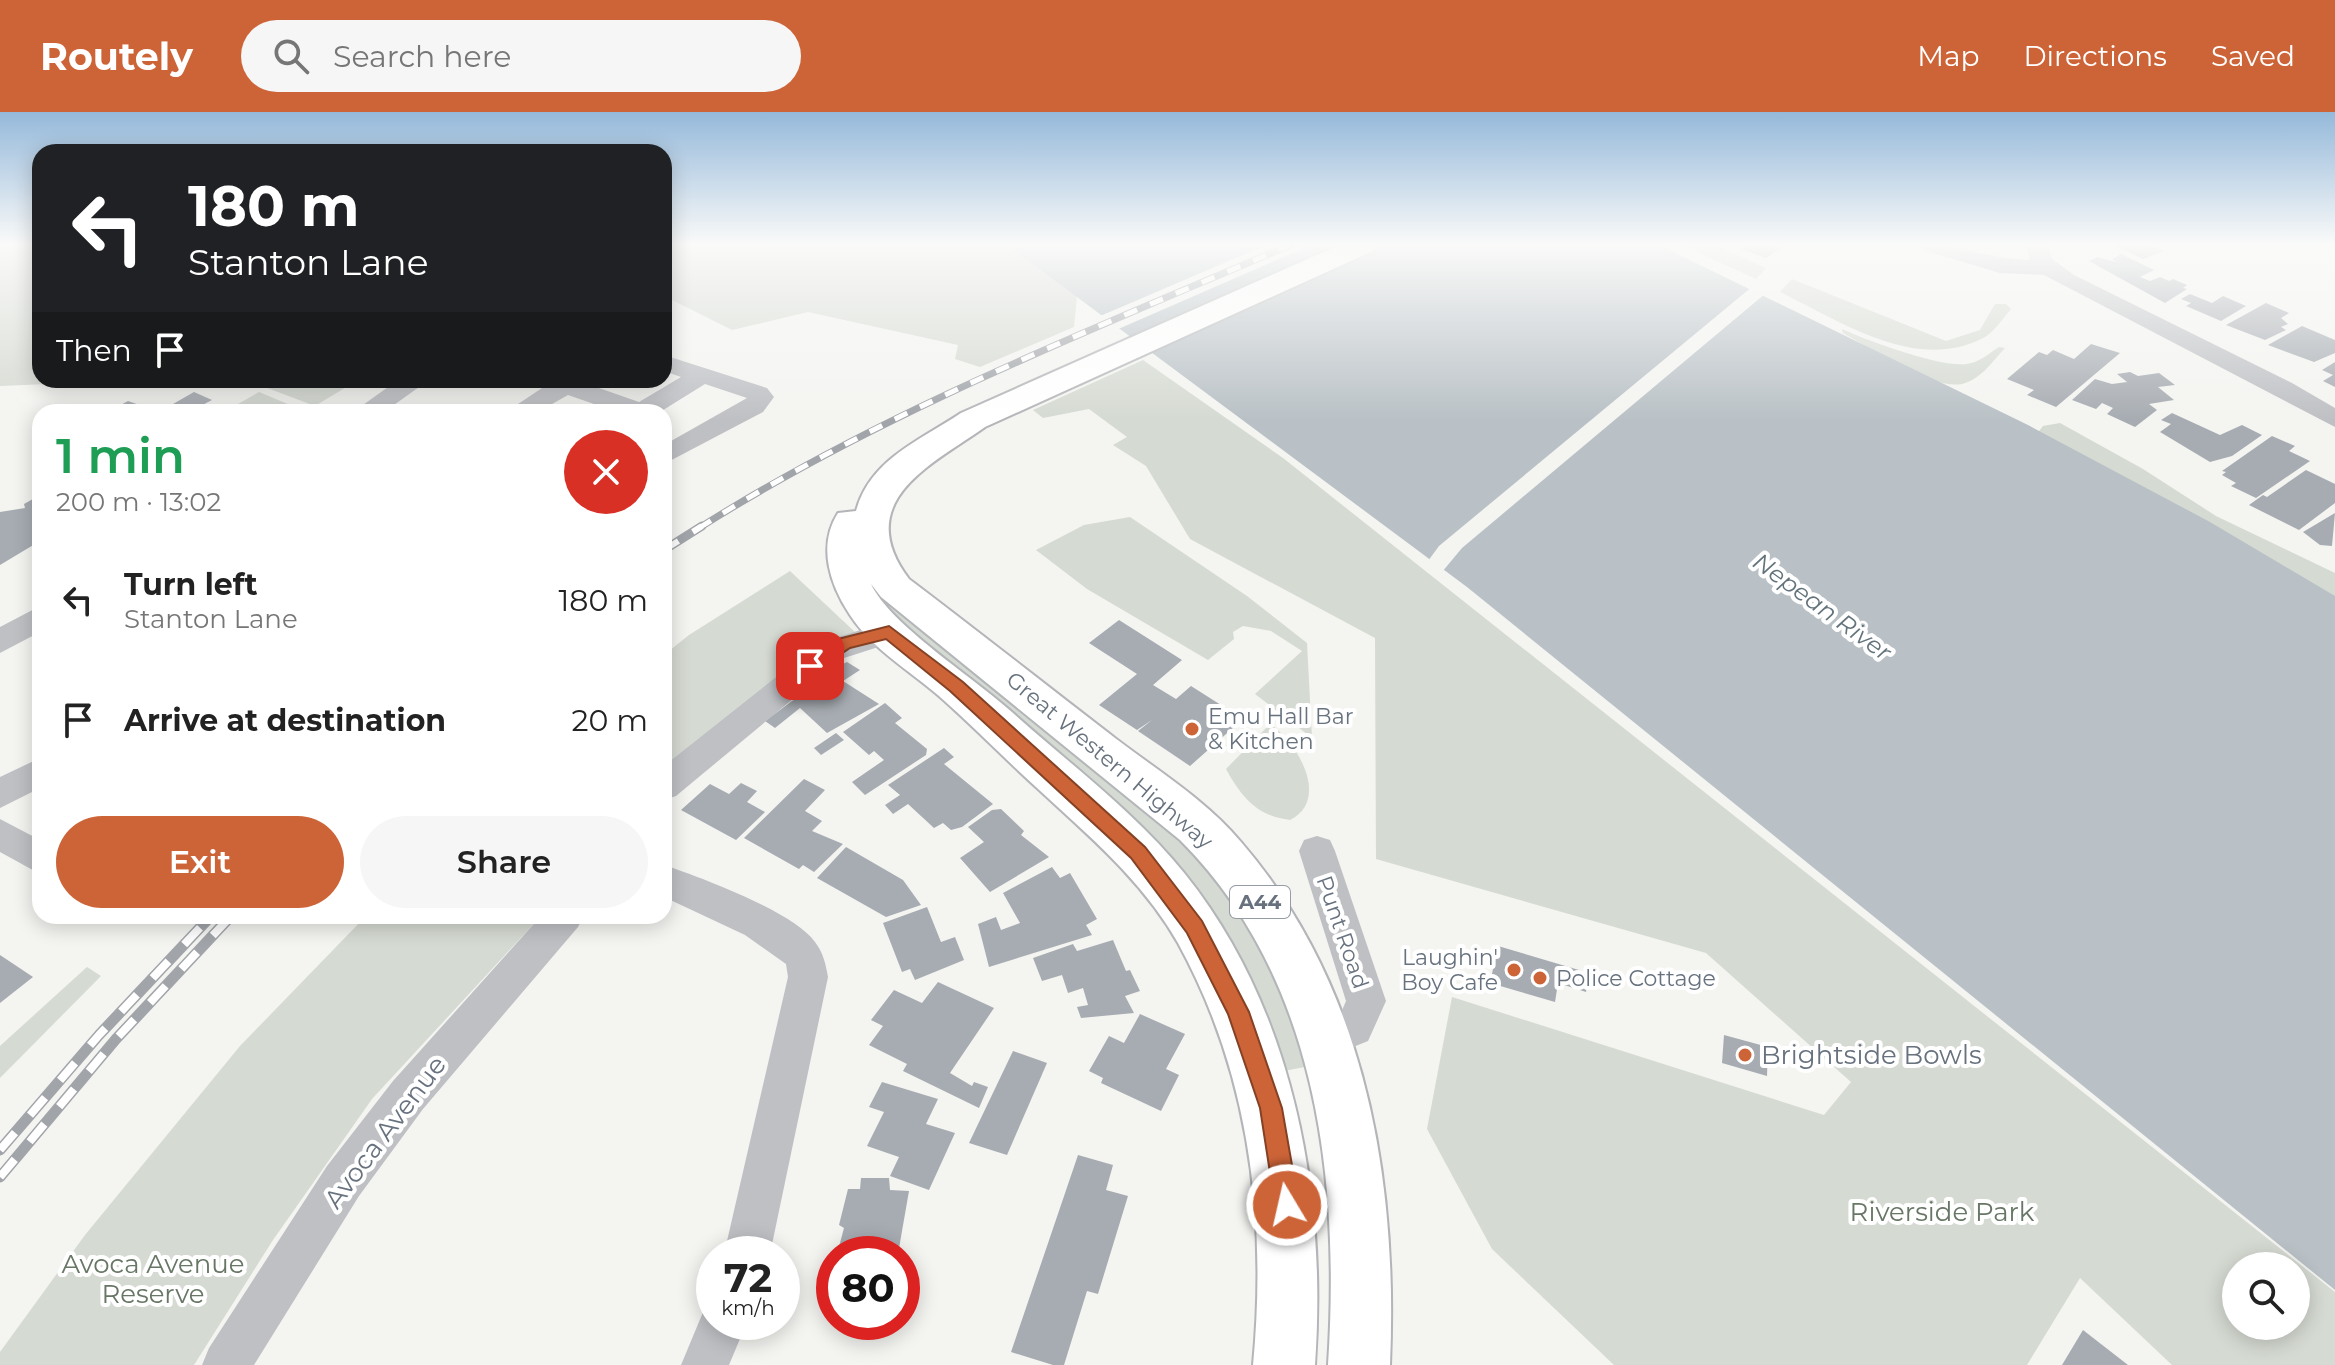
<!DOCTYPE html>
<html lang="en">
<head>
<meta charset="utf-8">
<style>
  body { margin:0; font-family:Montserrat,sans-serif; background:#f6f6f6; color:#222; height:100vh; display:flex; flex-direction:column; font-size:30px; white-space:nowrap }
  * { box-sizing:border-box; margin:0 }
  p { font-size:26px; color:#767676 }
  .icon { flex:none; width:44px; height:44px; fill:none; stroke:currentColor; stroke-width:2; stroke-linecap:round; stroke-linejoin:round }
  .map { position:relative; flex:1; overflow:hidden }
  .drawer { position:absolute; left:32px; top:292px; width:640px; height:520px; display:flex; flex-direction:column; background:#fff; border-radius:24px; box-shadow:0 4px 20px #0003 }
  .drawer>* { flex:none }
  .banner { position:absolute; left:32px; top:32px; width:640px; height:244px; border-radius:24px; box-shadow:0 4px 20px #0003; background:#202124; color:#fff; overflow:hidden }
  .fabs { position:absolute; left:2222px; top:1140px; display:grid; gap:16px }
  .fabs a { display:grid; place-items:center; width:88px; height:88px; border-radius:50%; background:#fff; box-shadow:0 4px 20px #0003; font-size:40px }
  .speed { position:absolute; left:696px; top:1124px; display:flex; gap:16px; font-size:40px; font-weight:700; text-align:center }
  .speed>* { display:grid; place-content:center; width:104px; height:104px; border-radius:50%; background:#fff; box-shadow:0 4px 20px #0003; line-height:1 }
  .speed small { font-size:20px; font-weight:400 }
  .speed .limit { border:12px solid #d22; background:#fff; color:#111 }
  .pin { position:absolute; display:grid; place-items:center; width:68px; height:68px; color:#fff; margin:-34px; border-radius:16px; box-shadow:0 4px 12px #0006 }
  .me { position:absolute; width:88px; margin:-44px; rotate:351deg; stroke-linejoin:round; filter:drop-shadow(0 0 6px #0008) }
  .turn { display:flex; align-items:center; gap:28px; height:168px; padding:0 24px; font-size:36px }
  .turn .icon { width:104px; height:104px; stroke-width:2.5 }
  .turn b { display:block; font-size:56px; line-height:68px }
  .then { display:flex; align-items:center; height:76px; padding:0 24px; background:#0003; gap:16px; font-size:30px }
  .round { display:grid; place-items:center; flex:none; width:84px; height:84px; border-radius:42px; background:#f6f6f6 }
  .headline { display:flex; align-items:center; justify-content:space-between; height:136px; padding:0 24px }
  h1 { font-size:48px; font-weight:600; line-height:60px; color:#1e9e55 }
  .action { display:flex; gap:16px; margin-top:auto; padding:16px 24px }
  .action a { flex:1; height:92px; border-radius:48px; background:#cd6438; color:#fff; font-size:32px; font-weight:600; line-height:92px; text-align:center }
  .action a+a { background:#f6f6f6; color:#222 }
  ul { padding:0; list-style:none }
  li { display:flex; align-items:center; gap:24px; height:120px; padding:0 24px }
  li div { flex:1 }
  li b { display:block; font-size:30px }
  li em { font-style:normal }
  header { display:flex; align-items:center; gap:48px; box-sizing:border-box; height:112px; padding:0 40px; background:#cd6438; color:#fff }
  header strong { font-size:38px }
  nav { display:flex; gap:44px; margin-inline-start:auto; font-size:28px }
  .search { width:560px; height:72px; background:#f6f6f6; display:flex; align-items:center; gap:20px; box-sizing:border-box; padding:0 28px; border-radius:44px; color:#767676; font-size:30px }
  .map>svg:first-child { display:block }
</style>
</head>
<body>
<header>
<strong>Routely</strong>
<div class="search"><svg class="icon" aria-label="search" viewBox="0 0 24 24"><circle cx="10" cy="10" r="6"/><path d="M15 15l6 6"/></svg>Search here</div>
<nav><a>Map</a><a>Directions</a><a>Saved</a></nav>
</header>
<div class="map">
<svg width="2335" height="1253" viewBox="0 0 2335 1253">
  <rect width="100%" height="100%" fill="#f4f4f1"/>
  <g fill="#d5dad2" fill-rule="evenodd">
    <path d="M0,133H40V268H144L0,274Z"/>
    <path d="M664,133H1007L1077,184L1074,215L980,255L955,247L958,233L808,200L732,218L664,184Z"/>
    <path d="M1682,133H1715L1766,156L1756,167Z"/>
    <path d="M1792,167L1946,229L1980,218L1995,192H2006L2011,197C2003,206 1993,222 1981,227C1914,260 1840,209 1780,180Z"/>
    <path d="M1842,217C1866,228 1948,259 1971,251C1981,249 1991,240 1999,235L2005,236C1993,249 1980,268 1962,272C1932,278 1871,236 1843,221Z"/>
    <path d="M1143,248L1283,346L2335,1180V1253H2172L2080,1166L2027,1253H1614L1492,1137L1427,1017L1452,885L1824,1003L1851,970L1706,841L1376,747L1375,526L1190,427L1146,354L1113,333L1127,325L1089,297L1043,306L1033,298ZM2236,1154H2296V1214H2236Z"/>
    <path d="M246,268H358L315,294Z"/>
    <path d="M259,280L290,293L279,300H224Z"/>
    <path d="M2060,311L2143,357L2216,404L2335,461V488L2036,323L2043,314Z"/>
    <path d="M1130,405L1247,484L1307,531L1312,626L1255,582L1302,539L1271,519L1243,514L1233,520L1234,527L1208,548L1087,477L1036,438L1084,413Z"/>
    <path d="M790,459L856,521L664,664V543L689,523Z"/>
    <path d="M870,467L1129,677L1237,777L1320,952L1284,959L1232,836L1210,795L1157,730L1113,689L875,490Z"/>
    <path d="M1270,612C1297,630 1331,687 1290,708C1256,704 1241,684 1226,657Z"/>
    <path d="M366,804H541L372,987L273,1128L194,1253H0V1240L85,1123L240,934Z"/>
    <path d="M87,855L101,864L0,966V934Z"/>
  </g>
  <path fill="#b9c1c6" d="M1007,133H1659L2028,313L2210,410L2335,484V1178L1467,475Z"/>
  <g fill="#f4f4f1">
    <path d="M1266,133H1311L1116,218L1098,205Z"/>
    <path d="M1753,174L1766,181L1462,436L1442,460L1428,449L1439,434Z"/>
  </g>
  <g fill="#a7acb2">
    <path d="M1747,133H1785L1766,146L1742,137Z"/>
    <path d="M2113,133H2151L2164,139L2143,147Z"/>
    <path d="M2121,142L2154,158L2140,165L2150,169L2160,165L2169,169L2173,167L2187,173L2183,176L2187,177L2165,191L2089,149L2097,145L2116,150L2112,147Z"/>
    <path d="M2190,182L2212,191L2223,184L2246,194L2221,209L2186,194L2191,191L2181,187Z"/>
    <path d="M2266,191L2289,201L2281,206L2288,212L2281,215L2286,218L2265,228L2226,213Z"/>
    <path d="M2302,214L2335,228V241L2314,250L2268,233Z"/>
    <path d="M2091,232L2120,241L2056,295L2027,283L2034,278L2007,267L2039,240L2047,243L2053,238L2074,247Z"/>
    <path d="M2335,250V275L2323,269L2333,263L2322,258Z"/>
    <path d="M2130,260L2138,264L2159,261L2175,273L2158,275L2174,288L2149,292L2157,298L2135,315L2107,302L2113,296L2102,291L2096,297L2072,288L2095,267L2112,272L2127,270L2117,262Z"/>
    <path d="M194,280L212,288L191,299L173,292Z"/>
    <path d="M128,289L148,296L140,300H108Z"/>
    <path d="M2172,301L2220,323L2242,313L2262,323L2232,344L2210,350L2160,320L2171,312L2161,308Z"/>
    <path d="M2272,324L2295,334L2289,339L2310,349L2256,386L2231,374L2236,371L2222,363L2226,360L2222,359Z"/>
    <path d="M2306,358L2335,372V391L2299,418L2249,393L2263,383L2267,385Z"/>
    <path d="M40,383V429L0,453V400L25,396L24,392Z"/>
    <path d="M2335,401L2332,434L2320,433L2303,420Z"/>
    <path d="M1119,508L1182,548L1153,573L1176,587L1191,574L1243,607L1190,654L1138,619L1152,608L1137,618L1099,593L1137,562L1089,531Z"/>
    <path d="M847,550L860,558L843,569L879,592L827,621L800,596L775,616L765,609L826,564L823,561Z"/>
    <path d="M885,591L902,606L895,611L927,637L926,643L865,683L852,670L884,648L874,639L869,643L843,620Z"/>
    <path d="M836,621L844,628L821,643L814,636Z"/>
    <path d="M944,636L954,645L944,652L993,692L962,715L951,718L943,711L934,716L908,692L893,702L885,693L900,683L888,673Z"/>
    <path d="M804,667L825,678L805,699L822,709L812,719L843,732L814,760L803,753L799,757L744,726Z"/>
    <path d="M741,671L757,679L747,690L765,700L736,728L681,698L710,672L729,682Z"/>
    <path d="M1001,697L1024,719L1021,723L1049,745L990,780L960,746L984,730L968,715L992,698Z"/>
    <path d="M846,735L903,768L921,793L886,805L817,766Z"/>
    <path d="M1052,755L1060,766L1070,761L1097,807L1086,813L1092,823L989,855L978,812L996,805L1001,818L1020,811L1003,781Z"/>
    <path d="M927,795L941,830L955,825L964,848L915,868L910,857L902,860L883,811Z"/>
    <path d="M1113,828L1126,859L1130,858L1140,879L1125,884L1134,901L1081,906L1077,895L1088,893L1083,876L1068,881L1062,863L1042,869L1033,846L1073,832L1077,839Z"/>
    <path d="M1498,834L1589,861L1586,880L1558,871L1555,890L1490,871Z"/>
    <path d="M0,843L33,865L0,891Z"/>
    <path d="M938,870L994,896L950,961L972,974L974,970L988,975L979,996L903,959L907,952L869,933L883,914L871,908L894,878L922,891Z"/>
    <path d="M1140,902L1185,922L1166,957L1179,963L1161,999L1101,971L1103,966L1089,959L1109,924L1124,931Z"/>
    <path d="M1724,923L1768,935L1767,964L1722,951Z"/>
    <path d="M1013,939L1047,951L1007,1043L969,1031Z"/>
    <path d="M882,970L938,987L926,1012L955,1021L929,1078L890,1064L899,1045L867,1034L884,1000L869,995Z"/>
    <path d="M1078,1043L1113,1053L1106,1078L1128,1084L1098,1182L1087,1179L1064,1253H1053L1011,1240Z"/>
    <path d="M861,1066H889L890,1078L909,1079L898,1142H837L844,1116L839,1113L848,1077H860Z"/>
    <path d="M2083,1218L2128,1253H2062Z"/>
  </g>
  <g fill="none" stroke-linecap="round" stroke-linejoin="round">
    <g stroke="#b3b5b8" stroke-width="4">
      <path id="highway" d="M1339,133H1378L1373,139L985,315C933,352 850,389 909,467C978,519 1046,573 1115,626C1158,659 1206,688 1241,730C1366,875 1398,1068 1390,1253H1328C1340,1068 1318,866 1180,728L881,485L871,472C890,513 976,567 1013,601C1071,653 1136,701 1185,762C1294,898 1327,1083 1315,1253H1253C1267,1107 1250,962 1178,831C1143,769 1088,723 1036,675C1003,645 972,613 939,584C909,558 872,537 850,503C830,473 817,434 838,401L856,399C870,347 921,328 961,301Z"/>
    </g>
    <g fill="#bec0c4" fill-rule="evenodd">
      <path d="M1920,133C1961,133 1990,147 2030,148L2026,133H2048L2052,147L2074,163L2292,271L2335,296V315L2044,163L2000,161L1923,138Z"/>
      <path d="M664,243L767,276L774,285L763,300L664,352V333L747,286L705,272L660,300H617L568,283L538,300H506L545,274L538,268H576L639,290L681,265L664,259Z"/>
      <path d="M398,268H429L384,300H353Z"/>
      <path d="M40,494V520L0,541V515Z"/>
      <path d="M889,509L900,512L905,520L900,528L841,547L676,684L664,688V654L819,531Z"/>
      <path d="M40,646V676L0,696V665Z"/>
      <path d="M0,707L40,728V762L0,740Z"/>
      <path d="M1317,724L1330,728L1335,739L1386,889L1368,929L1326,946L1311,940L1305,927L1311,914L1340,903L1346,889L1299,739L1304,728Z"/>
      <path d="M664,753C700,765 794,800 815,830C823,840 826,853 828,865L770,1142H724L788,865L786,852L745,823L664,785Z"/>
      <path d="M541,804H584L578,815L423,997L359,1084L254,1253H202L209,1236L327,1054L393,969Z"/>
      <path d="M714,1190V1210H747L729,1253H681L706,1193Z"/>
    </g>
    <use href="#highway" fill="#fff" fill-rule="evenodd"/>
    <g stroke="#a1a5aa" stroke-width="7">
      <path id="rail-far2" d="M699,416C884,299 1089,219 1290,133"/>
    </g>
    <g stroke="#a1a5aa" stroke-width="9">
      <path id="rail-far1" d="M664,438L702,414"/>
    </g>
    <g stroke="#a1a5aa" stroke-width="11">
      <g id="rail">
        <path d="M0,1038L99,923L211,804"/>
        <path d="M0,1065L116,927L231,804"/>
      </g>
    </g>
    <use href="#rail-far2" stroke="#fff" stroke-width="5" stroke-dasharray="14" stroke-linecap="butt"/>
    <use href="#rail-far1" stroke="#fff" stroke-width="6" stroke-dasharray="17" stroke-linecap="butt"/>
    <use href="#rail" stroke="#fff" stroke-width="8" stroke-dasharray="23" stroke-linecap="butt"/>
  </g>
  <linearGradient id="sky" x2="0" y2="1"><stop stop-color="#95b9da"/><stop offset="0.43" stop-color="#fafaf9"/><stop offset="1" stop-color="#fafaf9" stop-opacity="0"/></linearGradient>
  <rect width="2335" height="308" fill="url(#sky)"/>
  <path fill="#cd6438" stroke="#854124" stroke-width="2" d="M889,514L963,570L1145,735L1202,809L1249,900L1282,996L1299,1093L1295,1101L1287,1105L1278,1101L1275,1093L1260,996L1228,902L1187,821L1131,746L950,579L886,527L850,536L817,558H804L802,554L838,527Z"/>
  <g fill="#cd6438" stroke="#fff" stroke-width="3">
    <circle cx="1192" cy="617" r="8"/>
    <circle cx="1514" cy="858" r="8"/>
    <circle cx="1540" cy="866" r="8"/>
    <circle cx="1745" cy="943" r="8"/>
  </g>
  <g text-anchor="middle" stroke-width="8" stroke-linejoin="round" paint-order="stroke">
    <rect fill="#fff" stroke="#959ca5" stroke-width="2" x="1230" y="774" width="60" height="32" rx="6"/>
    <g font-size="20" font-weight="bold" fill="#67727e">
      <text x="1260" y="797">A44</text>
    </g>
    <g font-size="22" fill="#67727e" stroke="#fff" text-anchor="start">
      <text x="1208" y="612">Emu Hall Bar<tspan x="1208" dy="25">&amp; Kitchen</tspan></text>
      <text x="1498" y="853" text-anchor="end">Laughin'<tspan x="1498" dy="25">Boy Cafe</tspan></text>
      <text x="1556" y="874">Police Cottage</text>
    </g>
    <g font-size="22" fill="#67727e" stroke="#fff">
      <text transform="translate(1110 648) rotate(40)" y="8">Great Western Highway</text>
      <text transform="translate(1343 820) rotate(71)" y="8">Punt Road</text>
    </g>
    <g font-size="24" font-style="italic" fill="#63737b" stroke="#fff">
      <text transform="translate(1822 495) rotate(36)" y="8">Nepean River</text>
    </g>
    <g font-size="26" fill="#67727e" stroke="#fff" text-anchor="start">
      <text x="1761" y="952">Brightside Bowls</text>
    </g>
    <g font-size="26" fill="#67727e" stroke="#fff">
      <text transform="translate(385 1020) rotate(-53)" y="9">Avoca Avenue</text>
    </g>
    <g font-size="26" fill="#677665" stroke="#fff">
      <text x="1942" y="1109">Riverside Park</text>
      <text x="153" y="1161">Avoca Avenue<tspan x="153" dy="30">Reserve</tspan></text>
    </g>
  </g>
</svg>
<div class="fabs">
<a><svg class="icon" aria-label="search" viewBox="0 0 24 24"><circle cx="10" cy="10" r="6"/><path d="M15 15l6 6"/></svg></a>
</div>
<div class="speed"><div>72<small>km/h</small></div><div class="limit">80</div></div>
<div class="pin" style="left:810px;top:554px;background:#d93025"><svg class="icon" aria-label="arrive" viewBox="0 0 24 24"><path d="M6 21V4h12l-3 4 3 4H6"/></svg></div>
<svg class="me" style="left:1287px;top:1093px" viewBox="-20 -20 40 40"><circle r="17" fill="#cd6438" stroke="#fff" stroke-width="3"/><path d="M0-11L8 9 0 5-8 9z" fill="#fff"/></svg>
<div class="banner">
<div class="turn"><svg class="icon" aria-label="left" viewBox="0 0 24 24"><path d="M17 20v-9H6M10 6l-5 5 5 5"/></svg><div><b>180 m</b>Stanton Lane</div></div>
<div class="then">Then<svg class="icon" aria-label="arrive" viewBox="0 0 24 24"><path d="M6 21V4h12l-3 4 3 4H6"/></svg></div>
</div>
<section class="drawer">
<div class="headline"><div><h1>1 min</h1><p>200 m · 13:02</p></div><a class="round" style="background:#d93025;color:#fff"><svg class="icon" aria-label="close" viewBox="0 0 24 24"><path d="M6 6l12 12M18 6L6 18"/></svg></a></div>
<ul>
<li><svg class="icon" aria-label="left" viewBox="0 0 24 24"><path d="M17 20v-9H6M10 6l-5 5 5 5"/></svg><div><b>Turn left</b><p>Stanton Lane</p></div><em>180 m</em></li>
<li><svg class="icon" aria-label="arrive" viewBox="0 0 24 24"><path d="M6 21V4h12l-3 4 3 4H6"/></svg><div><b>Arrive at destination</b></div><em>20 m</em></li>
</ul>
<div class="action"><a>Exit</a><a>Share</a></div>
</section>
</div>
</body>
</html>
